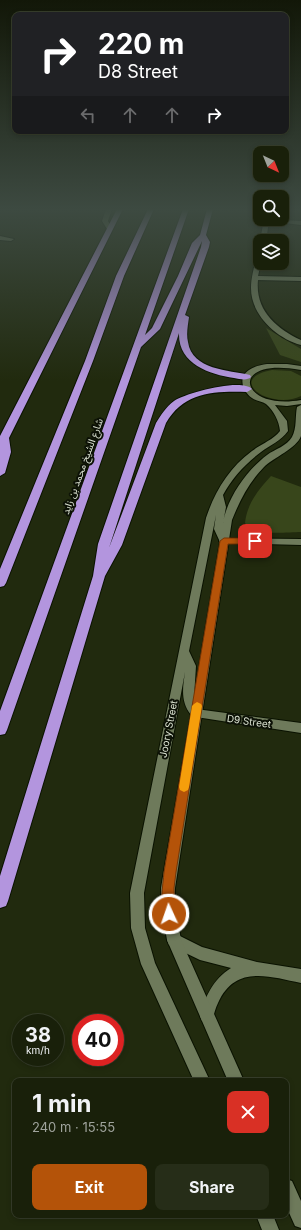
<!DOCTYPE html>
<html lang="en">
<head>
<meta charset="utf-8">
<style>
  body { margin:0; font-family:Inter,"Noto Sans Arabic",sans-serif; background:#262d18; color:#f1f3f6; height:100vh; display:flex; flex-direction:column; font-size:15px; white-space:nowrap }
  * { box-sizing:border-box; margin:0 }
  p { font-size:13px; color:#9fa39c }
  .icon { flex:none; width:22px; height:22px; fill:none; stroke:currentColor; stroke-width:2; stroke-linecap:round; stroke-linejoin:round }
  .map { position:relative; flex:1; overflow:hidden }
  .sheet { position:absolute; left:12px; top:1078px; width:277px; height:140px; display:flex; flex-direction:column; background:#19200a; border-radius:8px; box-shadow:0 2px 6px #0003,0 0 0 1px #373e2b }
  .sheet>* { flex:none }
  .guide { position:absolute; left:12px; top:12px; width:277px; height:122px; border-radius:8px; box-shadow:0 2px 6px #0003,0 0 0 1px #373e2b; background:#202124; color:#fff; overflow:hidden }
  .needle { width:26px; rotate:137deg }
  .controls { position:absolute; left:253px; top:146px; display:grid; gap:8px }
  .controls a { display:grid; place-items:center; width:36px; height:36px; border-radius:8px; background:#19200a; box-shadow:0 2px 6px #0003,0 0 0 1px #373e2b; font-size:20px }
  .speed { position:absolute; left:12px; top:1014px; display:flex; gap:8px; font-size:20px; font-weight:700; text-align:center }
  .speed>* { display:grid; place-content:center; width:52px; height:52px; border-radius:50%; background:#19200a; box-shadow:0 2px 6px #0003,0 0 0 1px #373e2b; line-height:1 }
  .speed small { font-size:10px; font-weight:400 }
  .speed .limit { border:6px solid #d22; background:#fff; color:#111 }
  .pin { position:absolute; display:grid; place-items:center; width:34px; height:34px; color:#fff; margin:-17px; border-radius:8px; box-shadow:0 2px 6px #0006 }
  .me { position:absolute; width:44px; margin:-22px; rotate:357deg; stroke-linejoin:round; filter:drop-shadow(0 0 3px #0008) }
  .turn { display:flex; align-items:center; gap:14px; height:84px; padding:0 20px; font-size:18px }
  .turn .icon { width:52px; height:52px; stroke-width:2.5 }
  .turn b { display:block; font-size:28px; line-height:34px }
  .lanes { display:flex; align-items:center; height:38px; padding:0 20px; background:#0003; justify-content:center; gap:20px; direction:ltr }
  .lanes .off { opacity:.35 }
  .round { display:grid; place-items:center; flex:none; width:42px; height:42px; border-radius:8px; background:#262d18 }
  .summary { display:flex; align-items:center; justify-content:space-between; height:68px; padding:0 20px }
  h1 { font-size:24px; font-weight:700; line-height:30px }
  .primary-button { display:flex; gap:8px; margin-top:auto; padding:8px 20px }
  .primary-button a { flex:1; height:46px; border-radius:8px; background:#b45309; color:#fff; font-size:16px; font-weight:700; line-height:46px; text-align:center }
  .primary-button a+a { background:#262d18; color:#f1f3f6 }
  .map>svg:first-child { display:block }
</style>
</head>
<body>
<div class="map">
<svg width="301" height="1230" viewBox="0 0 301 1230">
  <rect width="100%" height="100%" fill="#212a0e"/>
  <g fill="#38461b">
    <path d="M266,328L301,349V362L280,355Z"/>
    <path d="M272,370L291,371L301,376V396C271,411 224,379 272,370Z"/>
    <path d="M271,476L301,487V532C286,532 254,537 245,523C247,504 258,490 271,476Z"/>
  </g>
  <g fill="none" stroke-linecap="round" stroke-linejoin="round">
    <g stroke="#0a1200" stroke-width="2">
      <g id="minor">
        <path d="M264,219L301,221V225L269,221L266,241H260Z"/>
        <path d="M0,236L14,239L11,241L0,240Z"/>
        <path d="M260,252V263H261L258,276L301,277V281L258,280C255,310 276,328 301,340V345C276,338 251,315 251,288C251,276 255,265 257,254Z"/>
        <path d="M224,538L301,539V545L221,543L219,541L221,539Z"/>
        <path d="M196,709L301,723V733L196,717L192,716L190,713L192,710Z"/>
        <path d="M174,933L202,947L257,962L301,969V983C268,976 235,965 218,1003C215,1009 214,1015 212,1021L207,1023L202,1021L200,1016C205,997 213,979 231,968L200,960L169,945L167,940L169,935Z"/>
      </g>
    </g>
    <g stroke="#0a1200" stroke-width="2">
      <g id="tertiary">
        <path d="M106,209H112L108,221L112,228L109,230L107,229L102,221Z"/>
        <path d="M267,364H287L301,366V370C227,356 239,411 301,400V404L287,406L275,405L287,421L288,431C281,441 270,445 261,452C245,464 232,478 223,495L226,507L223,523C227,498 247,470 267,455C275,449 287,446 292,437C297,428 295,416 297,407L301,405C301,414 301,427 301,436C297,448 273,458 264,467C249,482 240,500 232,520L175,888V905L181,940L244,1081H228L167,940L161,905V888L191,715C180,701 183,687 185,672L144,893L145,928L155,963L210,1081H194L141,964L131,928L130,893L206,518C215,491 229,468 252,451C261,444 273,440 280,431C279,421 274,411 266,404C262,401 256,401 252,398C242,391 238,377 249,370C255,366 261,365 267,364ZM216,515L214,529L220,542L194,697L196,666L189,651Z"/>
        <path d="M286,1179L292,1181L301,1201V1228L295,1226L286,1206Z"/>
        <path d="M256,1215H273L279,1230H262Z"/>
      </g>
    </g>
    <g stroke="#0a1200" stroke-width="2">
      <g id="motorway">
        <path d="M117,209H123L9,438L11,452L5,473L0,476V436Z"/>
        <path d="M148,209H154L124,276L93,361L6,583L4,586L0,587V569L85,361L116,276Z"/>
        <path d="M183,209H189L145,335L152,328L178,276L192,243L200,235L207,209H213L206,235L210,242L209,247L185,315L189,317C188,325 186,334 188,342C192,370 229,370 250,375L251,377C247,381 240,379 234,378C209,374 178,364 179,333L109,548L156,423C161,415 166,407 174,401C186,393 241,378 252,389L247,392C214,391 184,392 166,423L122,545L105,576L8,901L6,906L0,908V876L93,576L98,544L201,247L202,241L160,329L141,347L7,730L5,734L0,735V711Z"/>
      </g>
    </g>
    <use href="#minor" fill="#6e7a5b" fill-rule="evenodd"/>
    <use href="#tertiary" fill="#6e7a5b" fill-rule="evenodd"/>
    <use href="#motorway" fill="#b395de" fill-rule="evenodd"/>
  </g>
  <linearGradient id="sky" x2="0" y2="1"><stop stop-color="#121708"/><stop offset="0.55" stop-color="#3d4a41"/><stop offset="1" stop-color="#3d4a41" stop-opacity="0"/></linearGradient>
  <rect width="301" height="381" fill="url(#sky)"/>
  <path fill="#b45309" stroke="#753606" d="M224,538H255L259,541L255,544H228L176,872L174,888L175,914L174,918L169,919L165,918C159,905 163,886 164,872L220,541Z"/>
  <path fill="#f59e0b" d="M197,702L201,704L202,706L189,787L188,790L184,792L180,790L179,787L192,706L194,704Z"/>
  <g text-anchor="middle" stroke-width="4" stroke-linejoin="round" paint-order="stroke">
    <g font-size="10" fill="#dce3d2" stroke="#0c1106">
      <text transform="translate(82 466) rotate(-70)" y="4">شارع الشيخ محمد بن زايد</text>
      <text transform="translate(249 721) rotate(8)" y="4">D9 Street</text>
      <text transform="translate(168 729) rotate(-79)" y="4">Joory Street</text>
    </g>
  </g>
</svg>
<div class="controls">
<a><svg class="needle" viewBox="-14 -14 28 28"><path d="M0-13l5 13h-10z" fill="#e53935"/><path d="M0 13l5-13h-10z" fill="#9fa39c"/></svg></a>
<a><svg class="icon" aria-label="search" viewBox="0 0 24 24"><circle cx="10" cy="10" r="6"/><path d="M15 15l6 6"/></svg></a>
<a><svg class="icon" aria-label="layers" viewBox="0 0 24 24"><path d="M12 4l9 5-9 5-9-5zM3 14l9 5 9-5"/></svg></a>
</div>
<div class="speed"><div>38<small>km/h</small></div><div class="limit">40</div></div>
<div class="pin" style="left:255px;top:541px;background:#d93025"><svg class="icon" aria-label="arrive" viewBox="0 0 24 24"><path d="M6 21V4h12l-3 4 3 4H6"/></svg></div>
<svg class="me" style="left:169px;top:914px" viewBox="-20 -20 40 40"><circle r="17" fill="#b45309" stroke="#fff" stroke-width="3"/><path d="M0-11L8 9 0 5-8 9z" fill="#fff"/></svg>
<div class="guide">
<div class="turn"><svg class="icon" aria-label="right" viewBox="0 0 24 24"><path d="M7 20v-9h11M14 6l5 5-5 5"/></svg><div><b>220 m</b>D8 Street</div></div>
<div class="lanes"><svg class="icon off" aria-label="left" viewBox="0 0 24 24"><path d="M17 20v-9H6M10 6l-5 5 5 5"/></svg><svg class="icon off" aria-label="ahead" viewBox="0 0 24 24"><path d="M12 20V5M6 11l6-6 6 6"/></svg><svg class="icon off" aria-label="ahead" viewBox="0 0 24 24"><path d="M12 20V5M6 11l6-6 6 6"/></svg><svg class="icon" aria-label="right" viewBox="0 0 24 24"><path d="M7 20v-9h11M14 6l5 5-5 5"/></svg></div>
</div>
<section class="sheet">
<div class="summary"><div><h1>1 min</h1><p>240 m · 15:55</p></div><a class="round" style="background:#d93025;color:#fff"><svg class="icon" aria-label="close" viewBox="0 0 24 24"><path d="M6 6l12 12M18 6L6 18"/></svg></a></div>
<div class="primary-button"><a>Exit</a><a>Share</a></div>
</section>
</div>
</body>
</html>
